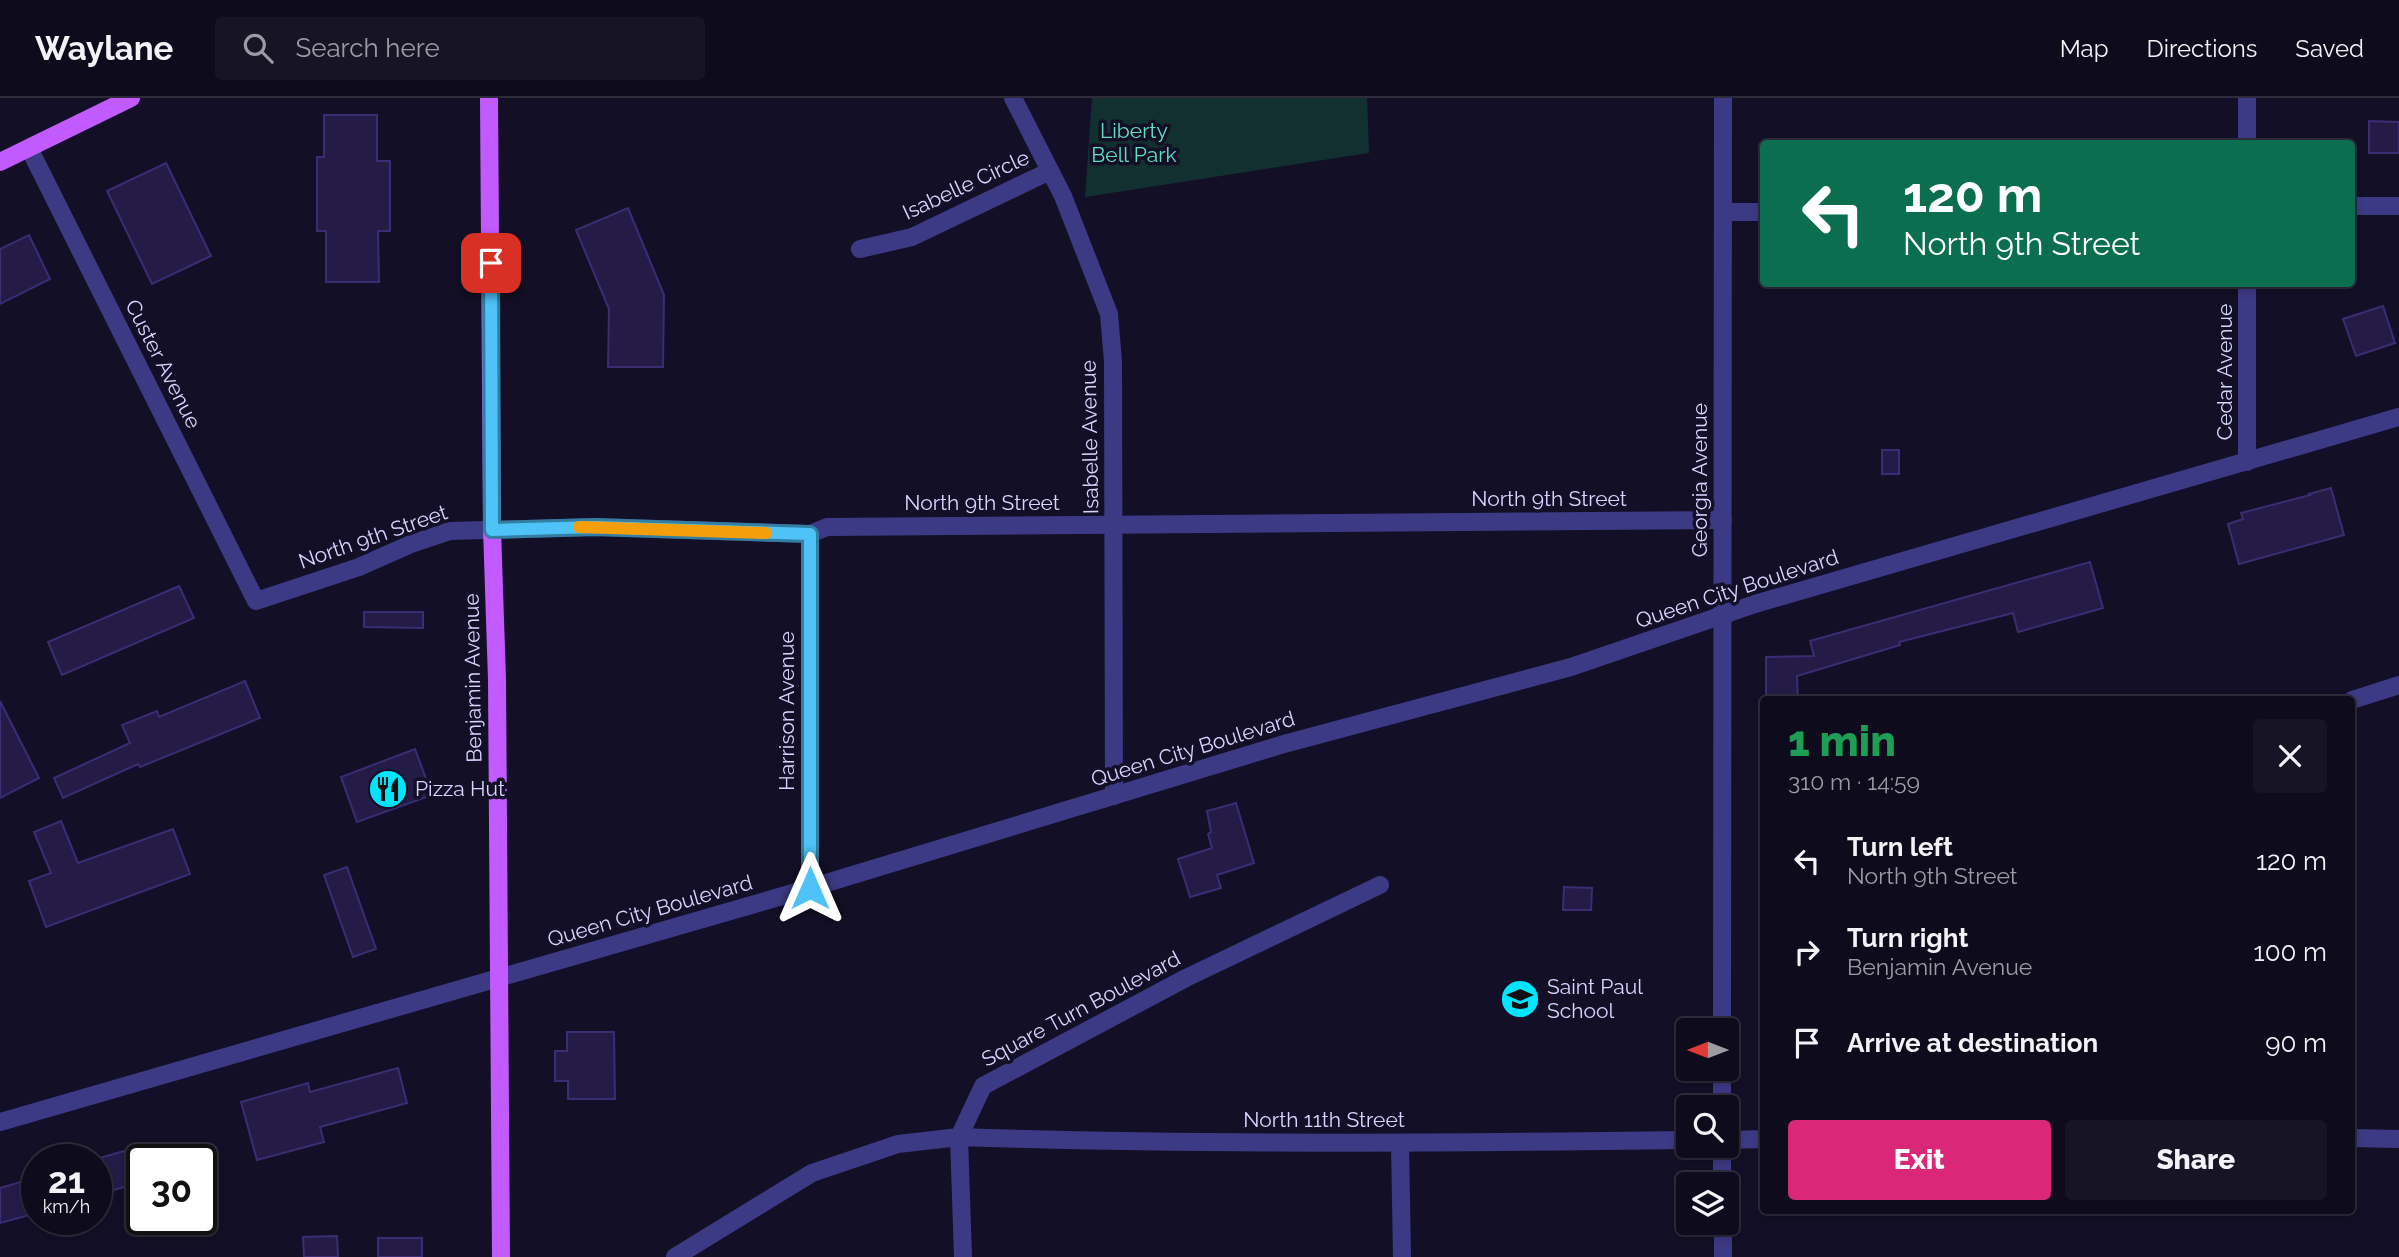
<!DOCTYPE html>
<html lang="en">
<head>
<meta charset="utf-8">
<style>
  body { margin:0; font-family:Raleway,sans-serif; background:#171425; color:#f1f3f6; height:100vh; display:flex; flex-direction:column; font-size:26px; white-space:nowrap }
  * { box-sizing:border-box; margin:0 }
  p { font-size:23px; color:#9b9ba3 }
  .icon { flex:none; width:38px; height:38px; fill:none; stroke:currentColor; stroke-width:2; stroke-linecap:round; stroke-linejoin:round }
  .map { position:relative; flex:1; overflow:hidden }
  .side { position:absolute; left:1760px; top:598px; width:595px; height:518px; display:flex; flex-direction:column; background:#0e0b1c; border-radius:7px; box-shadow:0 4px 10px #0003,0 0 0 2px #2e2b3b }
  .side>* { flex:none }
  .top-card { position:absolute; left:1760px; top:42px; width:595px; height:147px; border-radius:7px; box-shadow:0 4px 10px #0003,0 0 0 2px #2e2b3b; background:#0b6e4f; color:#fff; overflow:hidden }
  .needle { width:46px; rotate:270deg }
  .controls { position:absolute; left:1676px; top:920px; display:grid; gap:14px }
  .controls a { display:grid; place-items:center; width:63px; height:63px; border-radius:7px; background:#0e0b1c; box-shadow:0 4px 10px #0003,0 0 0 2px #2e2b3b; font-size:35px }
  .speed { position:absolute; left:21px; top:1046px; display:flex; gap:14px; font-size:35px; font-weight:700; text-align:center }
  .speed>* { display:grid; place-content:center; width:91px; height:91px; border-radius:50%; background:#0e0b1c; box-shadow:0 4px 10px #0003,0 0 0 2px #2e2b3b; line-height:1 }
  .speed small { font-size:18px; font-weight:400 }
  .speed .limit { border:4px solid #111; border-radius:10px; background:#fff; color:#111 }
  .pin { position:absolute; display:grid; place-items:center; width:60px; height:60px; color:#fff; margin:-30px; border-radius:14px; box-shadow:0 4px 10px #0006 }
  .me { position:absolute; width:77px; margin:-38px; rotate:0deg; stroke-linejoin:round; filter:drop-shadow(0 0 5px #0008) }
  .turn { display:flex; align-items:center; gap:24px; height:147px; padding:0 28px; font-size:32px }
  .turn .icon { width:91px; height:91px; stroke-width:2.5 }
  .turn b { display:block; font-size:49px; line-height:60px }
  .round { display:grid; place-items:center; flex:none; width:74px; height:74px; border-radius:7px; background:#171425 }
  .head { display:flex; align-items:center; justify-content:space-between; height:119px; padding:0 28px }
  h1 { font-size:42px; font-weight:800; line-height:52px; color:#1e9e55 }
  .button { display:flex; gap:14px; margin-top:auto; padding:14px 28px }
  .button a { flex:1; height:80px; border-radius:7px; background:#db2777; color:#fff; font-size:28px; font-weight:800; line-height:80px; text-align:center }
  .button a+a { background:#171425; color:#f1f3f6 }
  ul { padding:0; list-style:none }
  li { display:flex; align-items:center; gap:21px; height:91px; padding:0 28px }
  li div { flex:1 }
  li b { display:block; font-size:26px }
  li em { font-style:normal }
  header { display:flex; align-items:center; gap:42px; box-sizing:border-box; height:98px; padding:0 35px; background:#0e0b1c; border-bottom:2px solid #2e2b3b }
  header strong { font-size:33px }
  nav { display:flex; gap:38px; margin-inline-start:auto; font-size:24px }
  .search { width:490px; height:63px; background:#171425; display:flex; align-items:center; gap:18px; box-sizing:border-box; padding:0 24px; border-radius:7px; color:#9b9ba3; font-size:26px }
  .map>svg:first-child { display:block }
</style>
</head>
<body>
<header>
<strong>Waylane</strong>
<div class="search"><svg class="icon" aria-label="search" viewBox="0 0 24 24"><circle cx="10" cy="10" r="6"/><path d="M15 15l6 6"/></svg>Search here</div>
<nav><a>Map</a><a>Directions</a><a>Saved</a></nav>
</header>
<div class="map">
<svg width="2399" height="1159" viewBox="0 0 2399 1159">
  <rect width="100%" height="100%" fill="#130f26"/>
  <path fill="#12302f" d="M1092,0H1367L1369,55L1085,99Z"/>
  <g fill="#241b47" stroke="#3b2d73" stroke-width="2">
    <path d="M324,17H377V63H390V133H378L379,184H326V133H317V59H324Z"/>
    <path d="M2369,23L2399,24V55H2369Z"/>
    <path d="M166,65L211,158L152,186L107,93Z"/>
    <path d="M628,110L664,197L663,269H608L609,211L576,132Z"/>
    <path d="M29,137L50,181L0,206V151Z"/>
    <path d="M2383,208L2395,245L2356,258L2343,221Z"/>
    <rect x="1882" y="352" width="17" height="24"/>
    <path d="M2331,390L2344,437L2239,466L2228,426L2243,421L2241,415L2310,397L2309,396Z"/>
    <path d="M2090,464L2103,510L2018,534L2013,515L1899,544L1900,547L1797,578L1798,602H1766V559L1814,558L1810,543Z"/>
    <path d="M179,488L194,520L62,577L48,544Z"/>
    <path d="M364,514H423V530L364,529Z"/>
    <path d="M245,583L260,620L140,669L138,666L63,700L54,680L130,645L122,627L157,613L159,619Z"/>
    <path d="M0,603L39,680L0,700Z"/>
    <path d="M415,651L432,697L357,724L341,679Z"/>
    <path d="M1236,705L1254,765L1217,777L1221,790L1190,799L1178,761L1212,750L1208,736L1211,734L1207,713Z"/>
    <path d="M61,723L78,765L173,731L190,776L46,829L29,783L51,775L34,734Z"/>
    <path d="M347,769L376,851L353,859L324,777Z"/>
    <path d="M1564,789L1592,790L1591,812H1563Z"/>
    <path d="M567,934H614L615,1001H568V983H555V953H567Z"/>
    <path d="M398,970L407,1005L320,1029L324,1044L257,1062L241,1004L308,985L310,994Z"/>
    <path d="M152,1045L158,1062H142V1084L96,1097V1061Z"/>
    <path d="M37,1079V1115L0,1125V1090Z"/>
    <path d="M337,1138L338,1159H304L303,1139Z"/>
    <rect x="378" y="1140" width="44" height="19"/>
  </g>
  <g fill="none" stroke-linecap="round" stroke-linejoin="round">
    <g stroke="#3d3a85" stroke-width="18">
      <path d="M1013,0L1063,98L1109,216L1113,264L1114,698"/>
      <path d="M2247,0V46"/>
      <path d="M29,50L256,503L359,469L411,446L450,433L595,429L810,436L827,429L1723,422"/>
      <path d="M2352,108H2399"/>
      <path d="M1723,114H1764"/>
      <path d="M860,151L912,139L1050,73"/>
      <path d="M2247,364V186"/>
      <path d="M810,436V790"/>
      <path d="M2352,602L2399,587"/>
      <path d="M1722,933L1723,0"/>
      <path d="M1722,1010V971"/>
      <path d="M0,1024L810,790L1284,646L1571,569L1755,506L2399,319"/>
      <path d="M2352,1040L2399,1041"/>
      <path d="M1727,1042L1764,1041"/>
      <path d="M1400,1046L1402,1159"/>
      <path d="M1722,1048V1087"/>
      <path d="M1723,1125V1159"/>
      <path d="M675,1159L812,1075L898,1046L959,1039L983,988L1186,880L1380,787"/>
      <path d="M963,1159L959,1039C1202,1047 1445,1045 1689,1042"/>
    </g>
    <g stroke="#c25bff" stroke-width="18">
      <path d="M489,0L492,431L497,582L501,1159"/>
      <path d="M0,64L131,0"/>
    </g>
  </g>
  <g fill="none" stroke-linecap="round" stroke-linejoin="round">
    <g stroke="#337fa1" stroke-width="18">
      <path id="route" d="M491,165L492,432L595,429L810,436V790"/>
    </g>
    <use href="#route" stroke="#4fc3f7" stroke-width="12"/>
    <path stroke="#f59e0b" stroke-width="12" d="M579,429L766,435"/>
  </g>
  <defs>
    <g id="restaurant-disc" transform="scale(2.0125)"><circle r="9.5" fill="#00e5ff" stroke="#130f26"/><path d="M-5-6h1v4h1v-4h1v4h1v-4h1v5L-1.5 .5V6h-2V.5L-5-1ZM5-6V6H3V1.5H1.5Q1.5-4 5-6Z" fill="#111"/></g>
    <g id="school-disc" transform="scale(2.0125)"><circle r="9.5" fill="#00e5ff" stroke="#130f26"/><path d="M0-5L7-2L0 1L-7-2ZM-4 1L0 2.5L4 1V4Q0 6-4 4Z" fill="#111"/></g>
  </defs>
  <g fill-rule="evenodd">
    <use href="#restaurant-disc" x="388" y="691"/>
    <use href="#school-disc" x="1520" y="901"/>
  </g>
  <g text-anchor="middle" stroke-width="7" stroke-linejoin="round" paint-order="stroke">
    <g font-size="21" fill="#5fe0c0" stroke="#130f26">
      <text x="1134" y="40">Liberty<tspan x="1134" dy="24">Bell Park</tspan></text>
    </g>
    <g font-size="21" fill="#d9d4ff" stroke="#130f26">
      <text transform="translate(966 87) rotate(-25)" y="7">Isabelle Circle</text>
      <text transform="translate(163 266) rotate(63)" y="7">Custer Avenue</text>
      <text transform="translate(2225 274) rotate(-90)" y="7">Cedar Avenue</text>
      <text transform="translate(1090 339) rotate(-91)" y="7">Isabelle Avenue</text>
      <text transform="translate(1700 382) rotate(-90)" y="7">Georgia Avenue</text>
      <text x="1549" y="408">North 9th Street</text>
      <text x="982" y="412">North 9th Street</text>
      <text transform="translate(373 439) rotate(-19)" y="7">North 9th Street</text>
      <text transform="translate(1737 491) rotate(-18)" y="7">Queen City Boulevard</text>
      <text transform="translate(473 580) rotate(-91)" y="7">Benjamin Avenue</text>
      <text transform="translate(787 613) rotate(-90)" y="7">Harrison Avenue</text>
      <text transform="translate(1193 651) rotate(-17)" y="7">Queen City Boulevard</text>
      <text transform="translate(650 813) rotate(-16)" y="7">Queen City Boulevard</text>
      <text transform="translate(1081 911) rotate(-28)" y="7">Square Turn Boulevard</text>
      <text x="1324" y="1029">North 11th Street</text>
    </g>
    <g font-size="21" fill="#d9d4ff" stroke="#130f26" text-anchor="start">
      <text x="415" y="698">Pizza Hut</text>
      <text x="1547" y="896">Saint Paul<tspan x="1547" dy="24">School</tspan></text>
    </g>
  </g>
</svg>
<div class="controls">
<a><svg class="needle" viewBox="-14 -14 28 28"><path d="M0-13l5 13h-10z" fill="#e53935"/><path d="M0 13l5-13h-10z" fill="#9b9ba3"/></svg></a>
<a><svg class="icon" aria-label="search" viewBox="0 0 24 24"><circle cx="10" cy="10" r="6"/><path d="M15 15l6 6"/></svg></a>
<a><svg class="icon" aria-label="layers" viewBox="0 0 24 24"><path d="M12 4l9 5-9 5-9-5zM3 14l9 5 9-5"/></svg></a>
</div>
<div class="speed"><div>21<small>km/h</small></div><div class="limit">30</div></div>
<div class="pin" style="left:491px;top:165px;background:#d93025"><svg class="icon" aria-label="arrive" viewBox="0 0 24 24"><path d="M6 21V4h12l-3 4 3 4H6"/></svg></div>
<svg class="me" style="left:810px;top:790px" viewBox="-20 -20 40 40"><path d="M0-17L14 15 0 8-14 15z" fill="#4fc3f7" stroke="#fff" stroke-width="4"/></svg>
<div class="top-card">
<div class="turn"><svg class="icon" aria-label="left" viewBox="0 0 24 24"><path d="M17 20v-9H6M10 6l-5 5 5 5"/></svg><div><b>120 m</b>North 9th Street</div></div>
</div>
<section class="side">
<div class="head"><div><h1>1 min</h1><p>310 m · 14:59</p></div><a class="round"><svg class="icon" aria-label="close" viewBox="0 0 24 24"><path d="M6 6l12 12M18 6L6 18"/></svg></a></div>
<ul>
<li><svg class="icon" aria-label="left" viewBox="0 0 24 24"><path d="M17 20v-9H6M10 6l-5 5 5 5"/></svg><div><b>Turn left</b><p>North 9th Street</p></div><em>120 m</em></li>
<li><svg class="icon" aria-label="right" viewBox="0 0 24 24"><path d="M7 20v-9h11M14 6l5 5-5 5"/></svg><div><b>Turn right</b><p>Benjamin Avenue</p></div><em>100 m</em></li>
<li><svg class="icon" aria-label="arrive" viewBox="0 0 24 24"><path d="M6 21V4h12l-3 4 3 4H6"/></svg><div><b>Arrive at destination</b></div><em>90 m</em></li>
</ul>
<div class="button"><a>Exit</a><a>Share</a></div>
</section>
</div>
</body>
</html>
